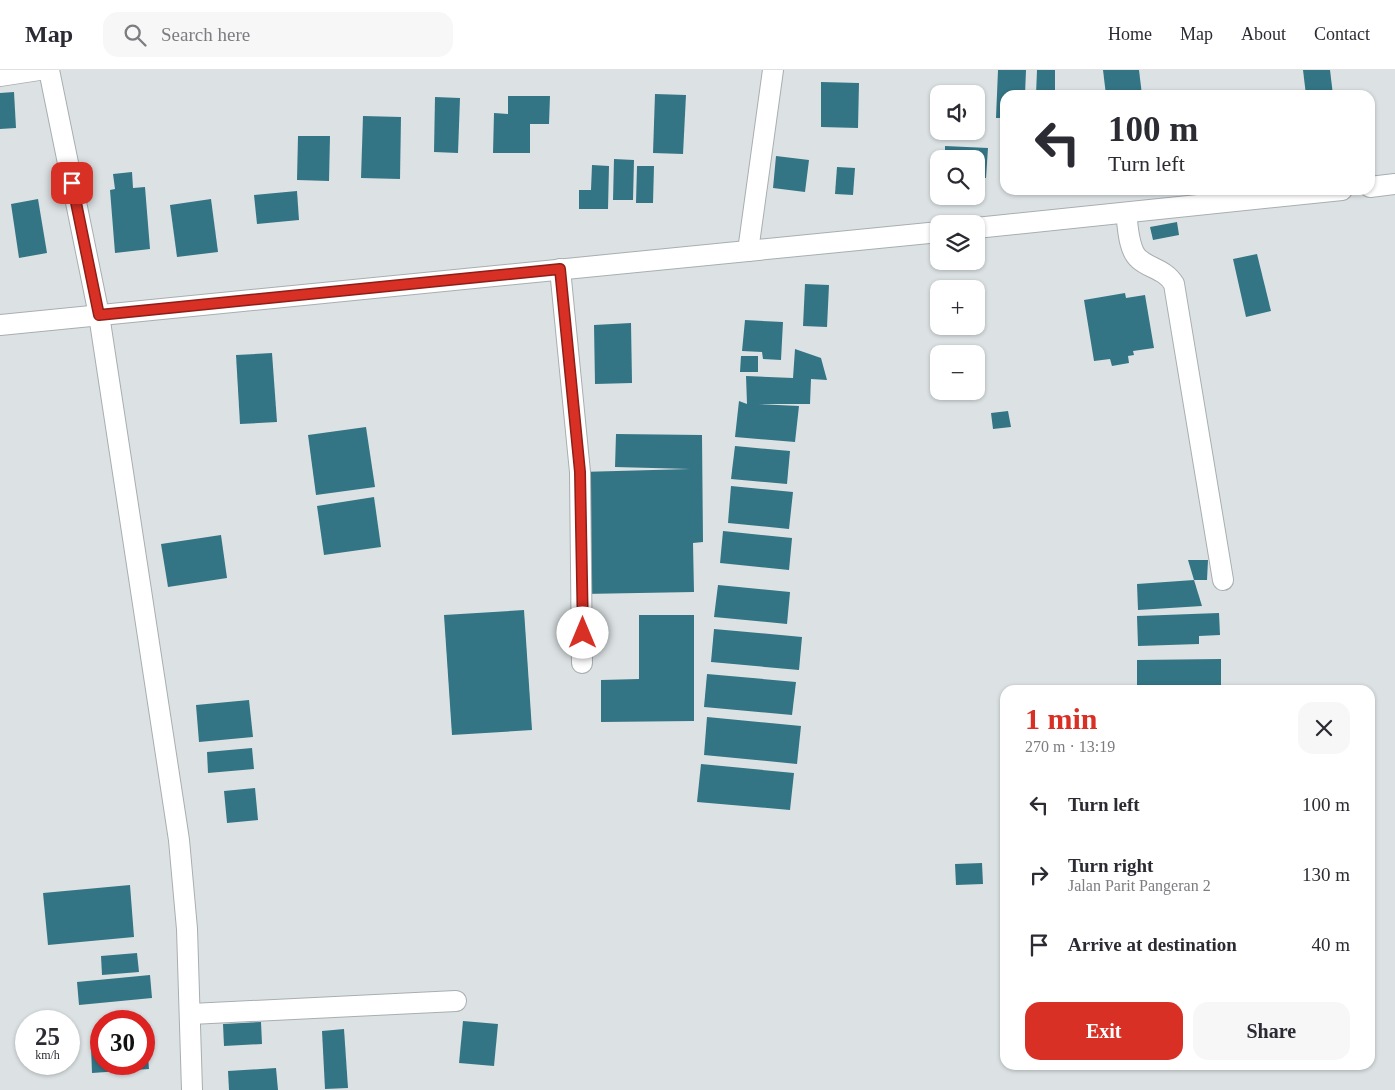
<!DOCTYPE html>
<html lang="en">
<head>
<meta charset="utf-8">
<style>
  body { margin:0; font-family:"Times New Roman",serif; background:#f7f7f7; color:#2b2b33; height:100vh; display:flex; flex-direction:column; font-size:19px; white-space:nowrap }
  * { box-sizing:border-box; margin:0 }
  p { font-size:16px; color:#7c7c81 }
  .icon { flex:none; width:28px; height:28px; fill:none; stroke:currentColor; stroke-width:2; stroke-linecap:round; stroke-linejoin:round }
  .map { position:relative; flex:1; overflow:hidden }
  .side { position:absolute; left:1000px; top:615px; width:375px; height:385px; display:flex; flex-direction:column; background:#fff; border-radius:15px; box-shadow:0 1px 4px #0004 }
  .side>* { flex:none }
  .hud { position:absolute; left:1000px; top:20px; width:375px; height:105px; border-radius:15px; box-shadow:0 1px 4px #0004; background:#fff; color:#2b2b33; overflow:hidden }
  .controls { position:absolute; left:930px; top:15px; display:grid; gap:10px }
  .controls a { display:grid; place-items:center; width:55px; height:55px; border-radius:10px; background:#fff; box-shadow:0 1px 4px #0004; font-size:25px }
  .speed { position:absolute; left:15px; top:940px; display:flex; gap:10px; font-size:25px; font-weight:700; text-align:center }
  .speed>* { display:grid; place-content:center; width:65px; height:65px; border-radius:50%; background:#fff; box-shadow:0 1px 4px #0004; line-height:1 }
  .speed small { font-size:12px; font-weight:400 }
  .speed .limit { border:8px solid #d22; background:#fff; color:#111 }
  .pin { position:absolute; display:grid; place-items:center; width:42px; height:42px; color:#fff; margin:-21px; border-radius:10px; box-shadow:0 2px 8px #0006 }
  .me { position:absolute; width:55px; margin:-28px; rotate:0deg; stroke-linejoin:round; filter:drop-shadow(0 0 4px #0008) }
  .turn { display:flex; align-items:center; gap:18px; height:105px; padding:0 25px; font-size:22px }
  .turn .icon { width:65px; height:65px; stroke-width:2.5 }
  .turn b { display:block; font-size:35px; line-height:42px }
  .round { display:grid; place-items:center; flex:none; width:52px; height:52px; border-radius:15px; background:#f7f7f7 }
  .head { display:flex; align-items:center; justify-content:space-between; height:85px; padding:0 25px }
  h1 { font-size:30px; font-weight:700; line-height:38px; color:#d93025 }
  .action { display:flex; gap:10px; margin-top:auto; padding:10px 25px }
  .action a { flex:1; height:58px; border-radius:15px; background:#d93025; color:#fff; font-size:20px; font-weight:700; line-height:58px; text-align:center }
  .action a+a { background:#f7f7f7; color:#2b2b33 }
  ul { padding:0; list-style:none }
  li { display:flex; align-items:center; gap:15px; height:70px; padding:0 25px }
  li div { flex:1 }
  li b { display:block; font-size:19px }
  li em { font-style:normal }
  header { display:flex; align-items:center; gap:30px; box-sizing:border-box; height:70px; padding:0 25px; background:#fff; border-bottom:1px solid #e1e1e2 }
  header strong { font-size:24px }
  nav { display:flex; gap:28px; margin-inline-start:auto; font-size:18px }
  .search { width:350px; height:45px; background:#f7f7f7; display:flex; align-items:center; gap:12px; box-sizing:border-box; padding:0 18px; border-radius:15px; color:#7c7c81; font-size:19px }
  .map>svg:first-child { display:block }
</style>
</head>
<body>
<header>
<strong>Map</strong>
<div class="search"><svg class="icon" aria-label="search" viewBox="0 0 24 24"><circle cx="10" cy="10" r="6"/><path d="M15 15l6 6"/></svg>Search here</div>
<nav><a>Home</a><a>Map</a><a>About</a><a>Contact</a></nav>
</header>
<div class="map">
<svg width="1395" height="1020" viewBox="0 0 1395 1020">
  <rect width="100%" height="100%" fill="#dce2e4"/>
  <g fill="#337585">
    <path d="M998,0H1026L1025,25H1005V48H996Z"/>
    <path d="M1037,0H1055V25H1036Z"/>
    <path d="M1103,0H1139L1142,25H1106Z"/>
    <path d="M1303,0H1330L1333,25H1306Z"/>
    <path d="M821,12L859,13L858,58L821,57Z"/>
    <path d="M14,22L16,58L0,59V23Z"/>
    <path d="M655,24L686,25L683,84L653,83Z"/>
    <path d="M508,26H550L549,54H530V83H493L494,43L508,44Z"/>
    <path d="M435,27L460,28L458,83L434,82Z"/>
    <path d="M363,46L401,47L400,109L361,108Z"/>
    <path d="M298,66H330L329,111L297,110Z"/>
    <path d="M945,76L988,78L986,108L976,107V89H945Z"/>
    <path d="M776,86L809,90L805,122L773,118Z"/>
    <path d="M614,89L634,90L633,130H613Z"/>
    <path d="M592,95L609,96L608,139H579V120H591Z"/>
    <path d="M637,96H654L653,133H636Z"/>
    <path d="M837,97L855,98L853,125L835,124Z"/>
    <path d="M132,102L133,118L145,117L150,179L115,183L110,120L115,119L113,104Z"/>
    <path d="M297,121L299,150L257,154L254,125Z"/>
    <path d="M38,129L47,183L19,188L11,134Z"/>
    <path d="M211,129L218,182L177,187L170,135Z"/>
    <path d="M1177,152L1179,165L1153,170L1150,157Z"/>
    <path d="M1257,184L1271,241L1246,247L1233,189Z"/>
    <path d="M805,214L829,215L827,257L803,256Z"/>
    <path d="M1125,223L1126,228L1145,225L1154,278L1133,281L1134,285L1128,286L1129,293L1112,296L1110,289L1094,291L1084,230Z"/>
    <path d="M745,250L783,252L781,290L763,289L762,282L742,281Z"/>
    <path d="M631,253L632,313L595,314L594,255Z"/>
    <path d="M795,279L821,288L827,310L811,309L810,334H758L799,336L795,372L735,367L739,331L747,334L746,306L793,308Z"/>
    <path d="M272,283L277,352L240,354L236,285Z"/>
    <path d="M741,286H758V302H740Z"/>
    <path d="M1008,341L1011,357L993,359L991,343Z"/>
    <path d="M366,357L375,417L316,425L308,365Z"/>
    <path d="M616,364L702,365L703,472L693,473L694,522L583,524L580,402L690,399L615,397Z"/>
    <path d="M735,376L790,381L787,414L731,409Z"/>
    <path d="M731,416L793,422L789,459L728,453Z"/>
    <path d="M374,427L381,477L324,485L317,436Z"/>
    <path d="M723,461L792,468L789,500L720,493Z"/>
    <path d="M221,465L227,508L168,517L161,474Z"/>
    <path d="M1188,490H1208L1207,510H1194Z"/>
    <path d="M1194,510L1202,536L1138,540L1137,514Z"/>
    <path d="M718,515L790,522L787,554L714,547Z"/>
    <path d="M524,540L532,660L452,665L444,545Z"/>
    <path d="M1219,543L1220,565L1199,566V574L1138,576L1137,546Z"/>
    <path d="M639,545H694V651L601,652V610L639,609Z"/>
    <path d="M714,559L802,567L799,600L711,592Z"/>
    <path d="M1221,589V616L1137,618V590Z"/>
    <path d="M707,604L796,612L792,645L704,637Z"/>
    <path d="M249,630L253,667L199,672L196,635Z"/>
    <path d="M707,647L801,656L797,694L704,685Z"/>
    <path d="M252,678L254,699L208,703L207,682Z"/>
    <path d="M701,694L794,703L790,740L697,732Z"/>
    <path d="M255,718L258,750L227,753L224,721Z"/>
    <path d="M982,793L983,814L956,815L955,794Z"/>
    <path d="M130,815L134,867L48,875L43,823Z"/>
    <path d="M137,883L139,902L102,905L101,886Z"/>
    <path d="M150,905L152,928L79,935L77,912Z"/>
    <path d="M463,951L498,954L494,996L459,993Z"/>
    <path d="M261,952L262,974L224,976L223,954Z"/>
    <path d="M344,959L348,1018L325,1019L322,961Z"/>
    <path d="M144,973H147L149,999L92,1003L91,976L101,975V994H144Z"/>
    <path d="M276,998L278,1020H229L228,1001Z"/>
  </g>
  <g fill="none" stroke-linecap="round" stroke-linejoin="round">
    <g stroke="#a8aeb0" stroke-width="22">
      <g id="minor">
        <path d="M49,0L99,245L179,770L187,859L192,1020"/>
        <path d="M0,6L39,0"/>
        <path d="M1370,117L1395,114"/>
        <path d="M1126,143C1128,155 1128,180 1139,189C1150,199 1165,199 1174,214L1223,510"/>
        <path d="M976,158L1342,120"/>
        <path d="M748,181L773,0"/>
        <path d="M560,199L580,402L582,593"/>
        <path d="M0,255L939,162"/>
        <path d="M191,944L456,931"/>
      </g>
    </g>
    <use href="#minor" stroke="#fff" stroke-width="20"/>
  </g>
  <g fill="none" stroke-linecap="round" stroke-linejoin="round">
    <g stroke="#8d1f18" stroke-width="12">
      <path id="route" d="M72,113L99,245L560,199L580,402L583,563"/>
    </g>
    <use href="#route" stroke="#d93025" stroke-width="9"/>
  </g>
</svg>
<div class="controls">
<a><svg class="icon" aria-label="sound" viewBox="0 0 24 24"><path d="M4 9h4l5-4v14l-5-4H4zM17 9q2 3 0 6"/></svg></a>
<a><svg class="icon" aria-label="search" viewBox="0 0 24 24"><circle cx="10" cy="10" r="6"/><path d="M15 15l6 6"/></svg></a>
<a><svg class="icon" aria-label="layers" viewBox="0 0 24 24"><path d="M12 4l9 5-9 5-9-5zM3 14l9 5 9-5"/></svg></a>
<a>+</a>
<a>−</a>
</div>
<div class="speed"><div>25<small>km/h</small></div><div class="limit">30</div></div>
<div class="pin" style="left:72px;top:113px;background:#d93025"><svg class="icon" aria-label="arrive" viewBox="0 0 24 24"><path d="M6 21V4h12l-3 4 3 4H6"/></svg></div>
<svg class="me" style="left:583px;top:563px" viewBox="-20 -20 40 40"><circle r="19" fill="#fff"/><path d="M0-13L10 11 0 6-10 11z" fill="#d93025"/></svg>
<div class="hud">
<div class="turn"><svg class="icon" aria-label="left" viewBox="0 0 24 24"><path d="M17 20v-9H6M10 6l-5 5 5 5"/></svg><div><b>100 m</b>Turn left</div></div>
</div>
<section class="side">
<div class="head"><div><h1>1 min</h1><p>270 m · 13:19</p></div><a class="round"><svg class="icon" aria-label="close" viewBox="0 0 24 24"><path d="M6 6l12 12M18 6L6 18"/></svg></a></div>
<ul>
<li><svg class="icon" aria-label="left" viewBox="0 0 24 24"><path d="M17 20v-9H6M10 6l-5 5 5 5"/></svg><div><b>Turn left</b></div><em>100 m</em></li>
<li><svg class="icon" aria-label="right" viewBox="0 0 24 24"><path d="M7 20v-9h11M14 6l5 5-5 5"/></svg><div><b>Turn right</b><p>Jalan Parit Pangeran 2</p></div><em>130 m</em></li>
<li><svg class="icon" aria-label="arrive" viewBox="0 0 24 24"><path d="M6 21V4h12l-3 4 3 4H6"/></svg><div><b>Arrive at destination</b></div><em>40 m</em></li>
</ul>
<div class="action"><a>Exit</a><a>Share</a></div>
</section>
</div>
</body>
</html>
